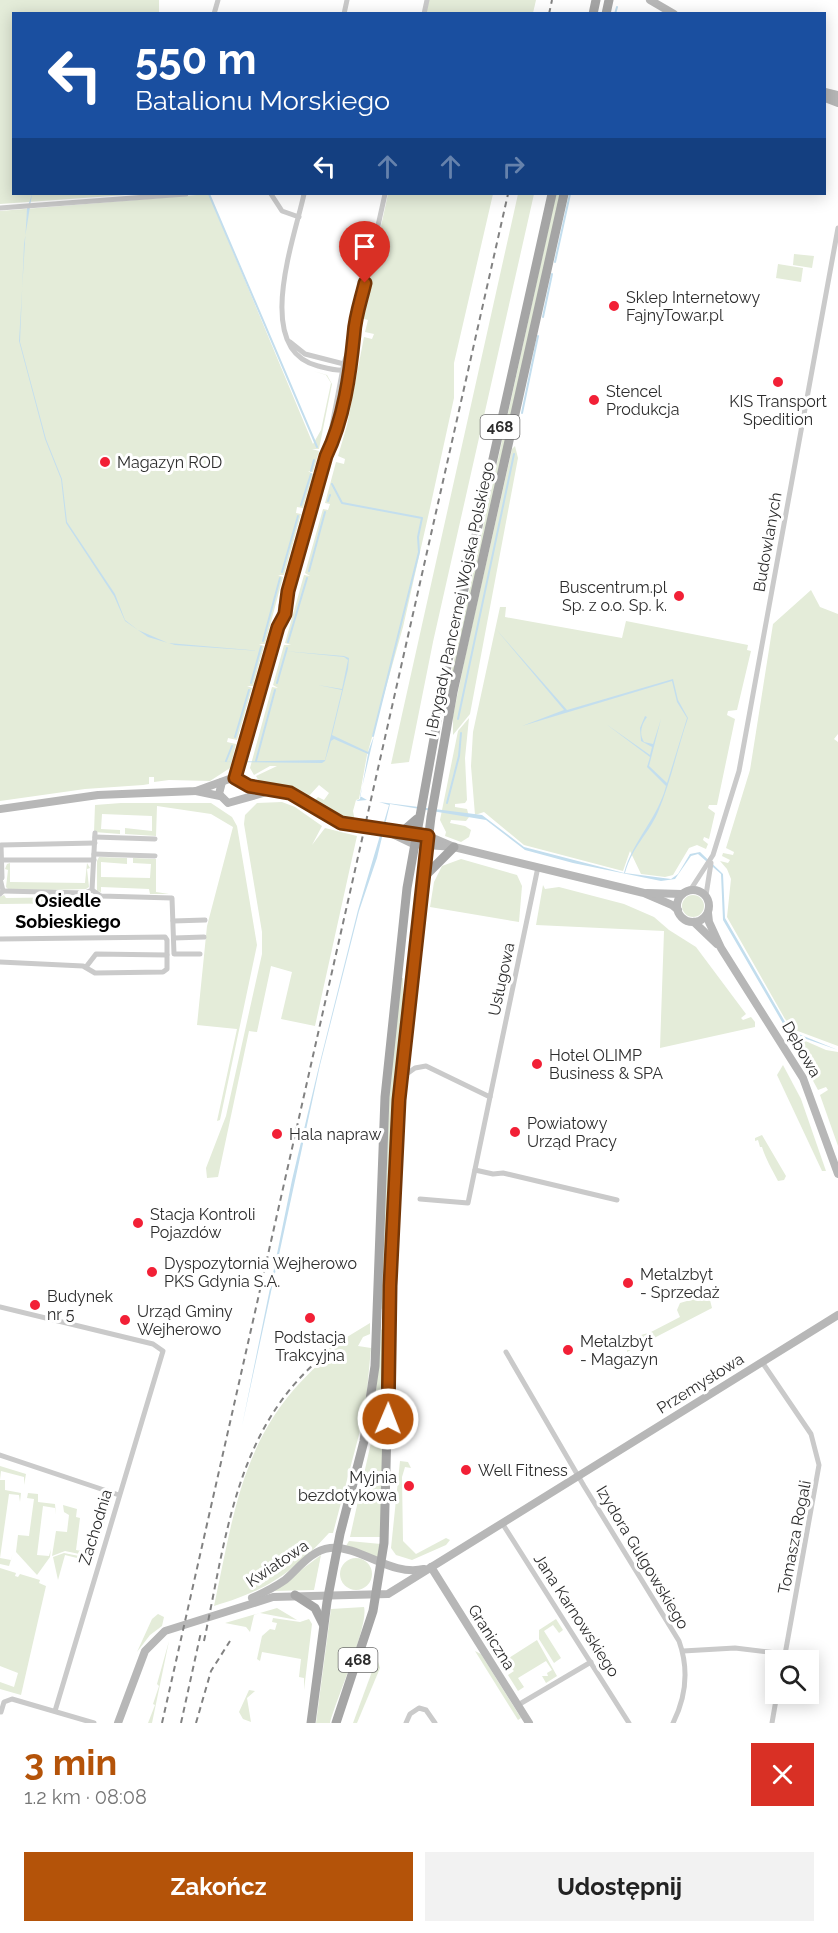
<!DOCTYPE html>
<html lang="pl">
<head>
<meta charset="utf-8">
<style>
  body { margin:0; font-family:Raleway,sans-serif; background:#f2f2f2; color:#222; height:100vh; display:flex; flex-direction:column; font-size:22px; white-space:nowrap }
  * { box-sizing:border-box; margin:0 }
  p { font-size:20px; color:#767676 }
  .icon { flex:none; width:33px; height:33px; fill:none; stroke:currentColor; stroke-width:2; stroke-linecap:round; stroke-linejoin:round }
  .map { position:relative; height:1723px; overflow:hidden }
  .details { display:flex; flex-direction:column; background:#fff; flex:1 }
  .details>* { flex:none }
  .banner { position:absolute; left:12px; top:12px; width:814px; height:183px; border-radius:0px; box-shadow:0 3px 15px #0003; background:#1a4fa0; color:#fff; overflow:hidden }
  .fabs { position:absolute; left:765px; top:1650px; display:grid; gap:12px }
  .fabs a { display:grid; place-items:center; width:54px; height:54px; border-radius:0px; background:#fff; box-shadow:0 3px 15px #0003; font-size:30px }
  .pin { position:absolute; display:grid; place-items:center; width:51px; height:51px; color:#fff; margin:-62px -26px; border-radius:50% 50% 50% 0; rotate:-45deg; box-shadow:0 0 6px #0007 }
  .pin .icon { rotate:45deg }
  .me { position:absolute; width:66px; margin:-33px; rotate:1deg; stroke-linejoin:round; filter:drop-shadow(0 0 4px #0008) }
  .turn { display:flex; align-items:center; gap:21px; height:126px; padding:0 24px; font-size:27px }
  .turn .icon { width:78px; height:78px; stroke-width:2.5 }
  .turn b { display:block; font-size:42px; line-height:51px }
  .lanes { display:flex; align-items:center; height:57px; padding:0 24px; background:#0003; justify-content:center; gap:30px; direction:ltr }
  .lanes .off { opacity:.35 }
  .round { display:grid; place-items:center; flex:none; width:63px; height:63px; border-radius:0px; background:#f2f2f2 }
  .summary { display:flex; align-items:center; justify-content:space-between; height:102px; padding:0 24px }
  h1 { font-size:36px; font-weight:700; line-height:45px; color:#b45309 }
  .button { display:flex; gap:12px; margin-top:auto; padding:12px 24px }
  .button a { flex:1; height:69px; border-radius:0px; background:#b45309; color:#fff; font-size:24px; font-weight:700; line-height:69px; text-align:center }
  .button a+a { background:#f2f2f2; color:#222 }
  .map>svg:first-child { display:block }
</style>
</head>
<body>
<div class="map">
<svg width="838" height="1723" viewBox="0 0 838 1723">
  <rect width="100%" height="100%" fill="#fff"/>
  <g fill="#e4ecd9">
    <path d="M0,0H159V13L14,14V194H139L0,204Z"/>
    <path d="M429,0H536L533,13L426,14Z"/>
    <path d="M209,194L313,444L321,430L331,383L326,375L313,371L327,375L332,384L319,449H312L319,451L313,472L308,471L313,474L303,508L297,507L296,513L301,514L284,575H278L283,577L265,644H259L264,646L253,686H247L252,688L237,740L228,738L227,742L236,744L230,768L210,781L169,780L154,782V777H149V784L143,785L85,789L0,801V211Z"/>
    <path d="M388,194H493L454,363V398L430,508L403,627L367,755L359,799L356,800L353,811L355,822L335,816L314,801L318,797L324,800L329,793L319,785L308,797L290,788L261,785L256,776L277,766H270L254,775L250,768L272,687L278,688L273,685L284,645H291L285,643L304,575L310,576L305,573L323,509L328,510L330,504L325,503L336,462L344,464L345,459L338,456L347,425L364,337L372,339L374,334L365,332L368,320L361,318Z"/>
    <path d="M518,194H534L433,642L409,762L391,764Z"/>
    <path d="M556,194H561L450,693L447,692Z"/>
    <path d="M794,254L814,256L812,268L793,265Z"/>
    <path d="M778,264L803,268L801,282L776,278Z"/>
    <path d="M515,446L518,458L470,714L453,735V716L466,653L512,449Z"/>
    <path d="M811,590L820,607L838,614V734L834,739L838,742V1046L795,1030L785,1019L727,917L731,879L727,869L720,861L728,863L730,860L722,856L723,853L733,855L734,852L726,848L750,770L773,624Z"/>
    <path d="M500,607H506L505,617L622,638L626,621L748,645L747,650L751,651L737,710L728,711L727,715L735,719L717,805H709L708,808L715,813L709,839L704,837L703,840L708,844L706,849L697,845L689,848L673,875L665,877L641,874L630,851L623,871L524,845L484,812L475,815L471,766L473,732Z"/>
    <path d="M469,718L465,758L467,800L465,803L455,804V807L467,809L469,817L466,821L451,820L450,823L465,826L471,830L469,837L461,842L445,836L446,832L440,820L458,731Z"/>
    <path d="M282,802L295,807L322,826L312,845L325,828L357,836L315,1026L281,1019L292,972L271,966L257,1032L249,1031L218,1177L207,1178L206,1168L226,1116L262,954V932L244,824L245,815L257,803Z"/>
    <path d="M121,803H211L232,817L237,826L257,945L220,1120L217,1121L237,1029L197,1025L207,926L233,827L211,814L157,806L156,836L125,834V828L152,831V816L102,814L101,829L120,830V834L94,832L95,805Z"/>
    <path d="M99,857L127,858V864L101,862V877L150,878L151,864L133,863V858L156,859V892L169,894H150L149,889L101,887V892L97,891V861Z"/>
    <path d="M461,859L517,875L522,886L519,922L430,907L434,882L442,866Z"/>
    <path d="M10,863V882L85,883L87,863L90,868L87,869L89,887L86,889L10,891L6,887L8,870L5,869L7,864Z"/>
    <path d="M543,885L545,889L559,887L624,904L654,917L669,930L696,947L746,1014L741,1018L743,1020L751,1017L755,1022V1027L660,1048L664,931L536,925Z"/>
    <path d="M84,894L93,896L98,903L0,904V897L4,895L6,898L84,897Z"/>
    <circle cx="693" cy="906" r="11"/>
    <path d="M400,978H403V1004L385,1308L381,1309L389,1096Z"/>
    <path d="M794,1036L826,1050L838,1052V1146L820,1095L828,1090L826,1087L818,1090L790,1038Z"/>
    <path d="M783,1065L801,1099L826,1171H822L777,1075Z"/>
    <path d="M762,1135L786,1176L784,1180L778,1181C772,1169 766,1160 762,1147H760L758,1140L755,1141V1138Z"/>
    <path d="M704,1296L710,1300L712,1308L627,1352L628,1339L651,1332L680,1317L677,1310L680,1303Z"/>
    <path d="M370,1323V1334L363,1337L358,1346L371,1348L365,1412L333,1533H329C292,1573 268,1590 214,1606C236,1503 244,1424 332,1353L329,1348Z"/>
    <path d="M385,1328L381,1537H350L372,1438L381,1330Z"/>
    <path d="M400,1461L408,1462L411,1468L405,1467L402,1477L403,1541L416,1554L446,1538L450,1540L446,1545L412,1560L396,1555L391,1548Z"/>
    <path d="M0,1466L26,1474L24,1485V1477L1,1471L0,1480H5V1490L21,1493L20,1502L19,1495L9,1494L0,1558L11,1560L13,1553L9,1566L0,1564Z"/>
    <path d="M28,1493L38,1494V1502L55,1504L56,1515L55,1508L43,1506L37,1555L49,1556L51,1549L50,1557L37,1575L16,1552L18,1535L29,1536L34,1499L27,1498Z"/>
    <path d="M97,1504L109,1508L103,1528L94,1527Z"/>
    <path d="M63,1505L77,1509L76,1517L80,1518L76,1550L87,1552L90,1545L89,1556L65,1551L52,1556L56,1531L67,1532L69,1515L64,1512Z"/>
    <path d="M349,1541L381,1544L379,1558L346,1546Z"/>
    <path d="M64,1553L94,1559L93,1562L65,1555L58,1580L53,1557Z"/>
    <path d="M321,1555L314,1590L273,1591Z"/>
    <circle cx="356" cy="1574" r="16"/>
    <path d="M0,1568L16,1573L15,1576L18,1577L20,1574L40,1580L39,1583L46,1586L21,1695L0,1689V1682L14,1687L18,1673L0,1666Z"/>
    <path d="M364,1607C369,1625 336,1700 330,1723H316L331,1609Z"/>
    <path d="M277,1608L297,1620L260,1613L254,1615L250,1632L246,1627L225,1623Z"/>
    <path d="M158,1614L164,1617L162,1626L150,1635L137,1652L152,1619Z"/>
    <path d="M273,1618L300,1622L309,1619L312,1624L304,1690V1678L299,1677L301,1659L262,1652L260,1661L257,1659L262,1636L270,1629L275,1630L277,1623L272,1622Z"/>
    <path d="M556,1619L563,1630L559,1633L553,1625L544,1631L561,1658L554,1663L539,1639V1630Z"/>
    <path d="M537,1640L557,1676L546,1683L542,1676H548L547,1673L552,1670L546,1661L518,1678L524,1687L518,1691L508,1675L514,1671L512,1669L507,1673L501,1663Z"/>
    <path d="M169,1641L152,1723H148L155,1705L153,1704L159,1686L157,1684Z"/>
    <path d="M475,1651L481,1654L521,1718L518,1720Z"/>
    <path d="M377,1658L380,1668L357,1723H353Z"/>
    <path d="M249,1690L255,1691L247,1698L251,1722L243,1719L239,1712Z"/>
  </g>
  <g fill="#c3deee">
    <path d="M32,194L24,244L20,342L46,439L62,479L67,522L115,594L125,620L138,630L168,643L261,651L175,645L148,637L125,621L114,596L66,523L61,479L45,439L19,341L27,209Z"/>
    <path d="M495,628L567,710L673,679L678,700L688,718C677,750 671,781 658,812C648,835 633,845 625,873L671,879L678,874L690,854L700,852L723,874L725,918L788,1027L796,1033L838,1050L795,1035L785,1027L723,920L721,874L698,854L691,856L675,879L661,881L573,863L525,850L486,820L390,804L377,858L359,911L320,1065L242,1426L292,1180L319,1066L358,910L389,805L379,802L482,815L524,847L624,873C633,840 658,818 666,786L647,767L650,757L606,724L650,755L652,747L641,741L640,728L645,716L647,717C641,725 639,734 644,742L653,744L661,719L649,766L667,783L687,718L677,702L672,681L522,726L564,710Z"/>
    <path d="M284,651L344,656L349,658L348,669L332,735L368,752L374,736L360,796L367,800L356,801L360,799L368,754L334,739L331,741L325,761L322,763L217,762L325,760L342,690L318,685L342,689L348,660L344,657Z"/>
  </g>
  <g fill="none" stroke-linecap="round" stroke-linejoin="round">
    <g stroke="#c3deee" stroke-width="2">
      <path d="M615,14L617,7"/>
      <path d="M13,165H14"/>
      <path d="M209,194L317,447"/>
      <path d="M555,262L570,194"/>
      <path d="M543,317L552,274"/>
      <path d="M522,413L538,336"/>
      <path d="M311,471L314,460"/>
      <path d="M332,484L342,503L422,518L418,537L419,552L373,736"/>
      <path d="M328,501L330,495"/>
      <path d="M301,505L311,474"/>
      <path d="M309,571L325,512"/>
      <path d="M282,572L298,516"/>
      <path d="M263,641L280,578"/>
      <path d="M288,642L307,578"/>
      <path d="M251,683L261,647"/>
      <path d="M277,683L287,648"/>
      <path d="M458,719L514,454"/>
      <path d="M235,737L249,690"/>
      <path d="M226,761L232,746"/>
      <path d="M256,761L275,690"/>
      <path d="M447,803L459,756L461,733"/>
    </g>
    <g stroke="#cacaca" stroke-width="5">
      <path d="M214,14L218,0"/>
      <path d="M344,14L347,0"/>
      <path d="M424,14L427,0"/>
      <path d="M271,194L282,211L299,217"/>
      <path d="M304,194C295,237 252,350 318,366C326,368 336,371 345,370"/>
      <path d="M0,208L186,194"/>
      <path d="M290,342L305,354L344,364"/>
      <path d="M327,452L344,363L354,334L385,194"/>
      <path d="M280,624L288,606V593"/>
      <path d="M235,778L278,627L281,605L288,591L326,456C341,425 355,369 354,334"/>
      <path d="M95,837L155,839"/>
      <path d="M94,854L155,856"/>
      <path d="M2,860H94"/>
      <path d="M0,878L3,891L0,894"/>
      <path d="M2,878L1,845L95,843"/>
      <path d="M691,889L713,855L739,771L838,228"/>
      <path d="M92,890L101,896L172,898L174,954H200"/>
      <path d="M3,891L85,893L92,890L95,833"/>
      <path d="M706,895L711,863"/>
      <path d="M173,921L205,920"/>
      <path d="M174,938L204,937"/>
      <path d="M0,939L165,937L167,940V969L163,972L95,973L83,966L0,962"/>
      <path d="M86,967L96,954L167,955"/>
      <path d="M401,1078L415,1068L426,1066L490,1097L538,867"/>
      <path d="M475,1170L493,1174L503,1173L617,1200"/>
      <path d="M420,1199L468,1203L490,1097"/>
      <path d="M0,1307L153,1344L163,1351L55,1711"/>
      <path d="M506,1352L584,1486L679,1641C689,1669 686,1697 673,1723"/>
      <path d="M762,1362L811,1434L819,1465L784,1660"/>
      <path d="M0,1455L119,1495"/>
      <path d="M502,1523L629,1723"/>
      <path d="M683,1651L735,1648L785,1654"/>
      <path d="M518,1705L591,1662"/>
      <path d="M1,1712L4,1702L12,1699L94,1723"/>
      <path d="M406,1723L410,1714L419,1708L426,1710L435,1723"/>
      <path d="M772,1723L777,1694"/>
    </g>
    <g stroke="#b7b7b7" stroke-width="8">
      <path d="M650,0L674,14"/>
      <path d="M825,92L838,95"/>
      <path d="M825,98L838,103"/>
      <path d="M222,782L219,794L228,803L270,791"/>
      <path d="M196,791L220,796"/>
      <path d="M0,809L98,795L196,791L232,778L249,786L289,793L341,823L428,836L454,847"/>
      <path d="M388,832L413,844L454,847L644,893L672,905L678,910"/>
      <circle cx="693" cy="906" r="16"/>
      <path d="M647,893L682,894"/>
      <path d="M708,913L709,922L721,948L803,1078L838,1174"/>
      <path d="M694,922L717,944"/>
      <path d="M431,1567L529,1723"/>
      <path d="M252,1598C263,1593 275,1587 285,1580C298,1569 311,1550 330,1548C361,1545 390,1577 424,1569"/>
      <path d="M118,1723L145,1651L165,1631L273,1597L388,1594L838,1315"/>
    </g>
    <g stroke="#a5a5a5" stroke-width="9">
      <path d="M593,14L596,0"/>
      <path d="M606,14L609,0"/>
      <path d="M402,832L417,819"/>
      <path d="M423,878L454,847"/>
      <path d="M295,1595L315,1608L323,1624"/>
      <path d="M311,1723L327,1602L340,1534L364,1441L375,1366L385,1097L407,888L448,661L552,194"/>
      <path d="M336,1723L373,1611L384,1543L394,1166L403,1049L431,817L453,692L564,194"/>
    </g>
    <g stroke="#828282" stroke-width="2" stroke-dasharray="6 4.5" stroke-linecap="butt">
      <path d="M549,14L552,0"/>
      <path d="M204,1641C227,1534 236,1425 328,1352"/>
      <path d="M162,1723L508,194"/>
      <path d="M181,1723L201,1632"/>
      <path d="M196,1723L211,1671L230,1641"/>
    </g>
  </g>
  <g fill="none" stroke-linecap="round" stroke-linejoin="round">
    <g stroke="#753606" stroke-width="15">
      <path id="route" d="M365,283C361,300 355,317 354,334C350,374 344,419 326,456L288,591L285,614L278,627L235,778L249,786L290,793L341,823L428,836L399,1100L390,1286L388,1419"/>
    </g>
    <use href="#route" stroke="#b45309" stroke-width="10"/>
  </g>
  <g fill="#f22036" stroke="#fff" stroke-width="2">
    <circle cx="614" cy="306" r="6"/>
    <circle cx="778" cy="382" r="6"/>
    <circle cx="594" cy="400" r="6"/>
    <circle cx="105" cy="462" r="6"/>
    <circle cx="679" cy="596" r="6"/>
    <circle cx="537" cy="1064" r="6"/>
    <circle cx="515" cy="1132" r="6"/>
    <circle cx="277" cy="1134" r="6"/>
    <circle cx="138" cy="1223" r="6"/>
    <circle cx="152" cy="1272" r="6"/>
    <circle cx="628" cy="1283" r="6"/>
    <circle cx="35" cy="1305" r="6"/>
    <circle cx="310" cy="1318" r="6"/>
    <circle cx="125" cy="1320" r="6"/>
    <circle cx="568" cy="1350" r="6"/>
    <circle cx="466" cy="1470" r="6"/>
    <circle cx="409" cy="1486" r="6"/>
  </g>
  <g text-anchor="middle" stroke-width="6" stroke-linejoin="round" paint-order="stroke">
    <g fill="#fff" stroke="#6c6c6c" stroke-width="1.5">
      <rect x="480.5" y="415" width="39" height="24" rx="4.5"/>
      <rect x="338.5" y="1648" width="39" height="24" rx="4.5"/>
    </g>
    <g font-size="15" font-weight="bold" fill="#2d2d2d">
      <text x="500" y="432">468</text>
      <text x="358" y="1665">468</text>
    </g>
    <g font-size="16" fill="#2d2d2d" stroke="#fff" text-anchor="start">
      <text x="626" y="303">Sklep Internetowy<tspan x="626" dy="18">FajnyTowar.pl</tspan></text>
      <text x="606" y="397">Stencel<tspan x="606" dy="18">Produkcja</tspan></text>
      <text x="778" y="407" text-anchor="middle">KIS Transport<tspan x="778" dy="18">Spedition</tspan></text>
      <text x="117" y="468">Magazyn ROD</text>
      <text x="667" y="593" text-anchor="end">Buscentrum.pl<tspan x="667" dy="18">Sp. z o.o. Sp. k.</tspan></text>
      <text x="549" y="1061">Hotel OLIMP<tspan x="549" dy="18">Business &amp; SPA</tspan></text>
      <text x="527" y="1129">Powiatowy<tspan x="527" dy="18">Urząd Pracy</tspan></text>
      <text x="289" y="1140">Hala napraw</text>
      <text x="150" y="1220">Stacja Kontroli<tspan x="150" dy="18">Pojazdów</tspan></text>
      <text x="164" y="1269">Dyspozytornia Wejherowo<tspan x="164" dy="18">PKS Gdynia S.A.</tspan></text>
      <text x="640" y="1280">Metalzbyt<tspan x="640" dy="18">- Sprzedaż</tspan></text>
      <text x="47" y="1302">Budynek<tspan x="47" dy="18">nr 5</tspan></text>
      <text x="137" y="1317">Urząd Gminy<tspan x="137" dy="18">Wejherowo</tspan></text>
      <text x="310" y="1343" text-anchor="middle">Podstacja<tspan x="310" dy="18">Trakcyjna</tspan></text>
      <text x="580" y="1347">Metalzbyt<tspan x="580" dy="18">- Magazyn</tspan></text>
      <text x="478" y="1476">Well Fitness</text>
      <text x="397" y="1483" text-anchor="end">Myjnia<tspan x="397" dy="18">bezdotykowa</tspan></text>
    </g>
    <g font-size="16" fill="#2d2d2d" stroke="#fff">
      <text transform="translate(767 542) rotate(-80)" y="6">Budowlanych</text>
      <text transform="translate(459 599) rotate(-78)" y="6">I Brygady Pancernej Wojska Polskiego</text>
      <text transform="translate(501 979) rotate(-78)" y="6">Usługowa</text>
      <text transform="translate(802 1049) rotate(60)" y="6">Dębowa</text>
      <text transform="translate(700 1383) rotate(-32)" y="6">Przemysłowa</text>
      <text transform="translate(95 1527) rotate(-73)" y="6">Zachodnia</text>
      <text transform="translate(794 1537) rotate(-79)" y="6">Tomasza Rogali</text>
      <text transform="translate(643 1557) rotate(59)" y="6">Izydora Gulgowskiego</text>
      <text transform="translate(277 1563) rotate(-34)" y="6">Kwiatowa</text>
      <text transform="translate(577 1615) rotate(57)" y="6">Jana Karnowskiego</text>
      <text transform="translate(492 1637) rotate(58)" y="6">Graniczna</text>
    </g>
    <g font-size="18" font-weight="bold" fill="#000" stroke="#fff">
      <text x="68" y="907">Osiedle<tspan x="68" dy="21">Sobieskiego</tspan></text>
    </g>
  </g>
</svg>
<div class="fabs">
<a><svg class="icon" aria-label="search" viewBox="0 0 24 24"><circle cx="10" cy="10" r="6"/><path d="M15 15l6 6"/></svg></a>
</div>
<div class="pin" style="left:365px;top:283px;background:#d93025"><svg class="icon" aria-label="arrive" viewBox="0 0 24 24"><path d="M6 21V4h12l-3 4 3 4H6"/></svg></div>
<svg class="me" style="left:388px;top:1419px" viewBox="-20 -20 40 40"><circle r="17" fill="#b45309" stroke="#fff" stroke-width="3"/><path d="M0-11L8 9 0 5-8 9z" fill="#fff"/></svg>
<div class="banner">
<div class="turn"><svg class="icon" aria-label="left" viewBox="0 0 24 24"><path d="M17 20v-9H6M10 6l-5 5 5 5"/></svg><div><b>550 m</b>Batalionu Morskiego</div></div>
<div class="lanes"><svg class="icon" aria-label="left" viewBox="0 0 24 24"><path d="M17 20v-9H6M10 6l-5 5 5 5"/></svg><svg class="icon off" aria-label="ahead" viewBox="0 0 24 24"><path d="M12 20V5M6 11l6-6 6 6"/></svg><svg class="icon off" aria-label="ahead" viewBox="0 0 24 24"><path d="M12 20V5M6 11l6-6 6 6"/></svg><svg class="icon off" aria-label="right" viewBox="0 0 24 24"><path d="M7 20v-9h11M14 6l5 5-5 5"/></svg></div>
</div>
</div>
<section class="details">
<div class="summary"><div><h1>3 min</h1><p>1.2 km · 08:08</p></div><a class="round" style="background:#d93025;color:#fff"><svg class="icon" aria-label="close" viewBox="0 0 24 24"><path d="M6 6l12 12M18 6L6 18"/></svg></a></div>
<div class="button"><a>Zakończ</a><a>Udostępnij</a></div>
</section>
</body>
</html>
